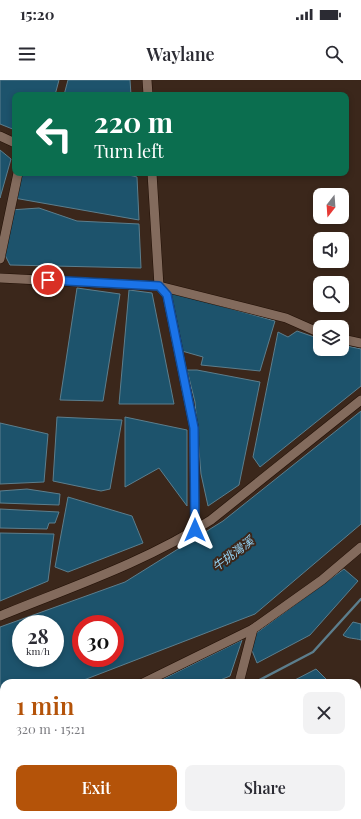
<!DOCTYPE html>
<html lang="en">
<head>
<meta charset="utf-8">
<style>
  body { margin:0; font-family:"Playfair Display","Noto Sans TC",serif; background:#f2f2f3; color:#2b2b33; height:100vh; display:flex; flex-direction:column; font-size:15px; white-space:nowrap }
  * { box-sizing:border-box; margin:0 }
  p { font-size:13px; color:#7c7c81 }
  .icon { flex:none; width:22px; height:22px; fill:none; stroke:currentColor; stroke-width:2; stroke-linecap:round; stroke-linejoin:round }
  .map { position:relative; flex:1; overflow:hidden }
  .side { position:absolute; left:0px; top:599px; width:361px; height:140px; display:flex; flex-direction:column; background:#fff; border-radius:12px 12px 0 0; box-shadow:0 2px 6px #0003 }
  .side>* { flex:none }
  .hud { position:absolute; left:12px; top:12px; width:337px; height:84px; border-radius:8px; box-shadow:0 2px 6px #0003; background:#0b6e4f; color:#fff; overflow:hidden }
  .needle { width:26px; rotate:197deg }
  .fabs { position:absolute; left:313px; top:108px; display:grid; gap:8px }
  .fabs a { display:grid; place-items:center; width:36px; height:36px; border-radius:8px; background:#fff; box-shadow:0 2px 6px #0003; font-size:20px }
  .speed { position:absolute; left:12px; top:535px; display:flex; gap:8px; font-size:20px; font-weight:700; text-align:center }
  .speed>* { display:grid; place-content:center; width:52px; height:52px; border-radius:50%; background:#fff; box-shadow:0 2px 6px #0003; line-height:1 }
  .speed small { font-size:10px; font-weight:400 }
  .speed .limit { border:6px solid #d22; background:#fff; color:#111 }
  .pin { position:absolute; display:grid; place-items:center; width:34px; height:34px; color:#fff; margin:-17px; border:2px solid #fff; border-radius:50%; box-shadow:0 1px 4px #0007 }
  .me { position:absolute; width:44px; margin:-22px; rotate:0deg; stroke-linejoin:round; filter:drop-shadow(0 0 3px #0008) }
  .turn { display:flex; align-items:center; gap:14px; height:84px; padding:0 16px; font-size:18px }
  .turn .icon { width:52px; height:52px; stroke-width:2.5 }
  .turn b { display:block; font-size:28px; line-height:34px }
  .round { display:grid; place-items:center; flex:none; width:42px; height:42px; border-radius:8px; background:#f2f2f3 }
  .head { display:flex; align-items:center; justify-content:space-between; height:68px; padding:0 16px }
  h1 { font-size:24px; font-weight:600; line-height:30px; color:#b45309 }
  .primary-button { display:flex; gap:8px; margin-top:auto; padding:8px 16px }
  .primary-button a { flex:1; height:46px; border-radius:8px; background:#b45309; color:#fff; font-size:16px; font-weight:600; line-height:46px; text-align:center }
  .primary-button a+a { background:#f2f2f3; color:#2b2b33 }
  .status { display:flex; justify-content:space-between; align-items:center; height:28px; padding:0 20px; background:#fff; direction:ltr }
  .status svg { height:11px; fill:currentColor }
  header { display:flex; justify-content:space-between; align-items:center; height:52px; padding:0 16px; background:#fff; font-size:18px; font-weight:600 }
  .map>svg:first-child { display:block }
</style>
</head>
<body>
<div class="status"><b>15:20</b><svg viewBox="0 0 49 12"><path d="M0 12V9h3v3zM5 12V6h3v6zM10 12V3h3v9zM15 12V0h3v12zM26 1h20v11H26zM47 4h2v5h-2z"/></svg></div>
<header><svg class="icon" aria-label="menu" viewBox="0 0 24 24"><path d="M4 6h16M4 12h16M4 18h16"/></svg>Waylane<svg class="icon" aria-label="search" viewBox="0 0 24 24"><circle cx="10" cy="10" r="6"/><path d="M15 15l6 6"/></svg></header>
<div class="map">
<svg width="361" height="739" viewBox="0 0 361 739">
  <rect width="100%" height="100%" fill="#3b271b"/>
  <g fill="#1d536c" stroke="#5c7e8d" fill-rule="evenodd">
    <path d="M0,0H59L55,15H15V50L0,44Z"/>
    <path d="M68,0H130L131,15H64Z"/>
    <path d="M0,70L11,79L0,118Z"/>
    <path d="M19,93H121L137,97L139,140L14,118Z"/>
    <path d="M39,128L77,141L139,144L141,188L10,185L4,173L10,130Z"/>
    <path d="M77,208L120,214L103,321L60,320Z"/>
    <path d="M129,210L152,213L174,324H119Z"/>
    <path d="M171,212L275,241L260,291L201,285L203,277L182,271Z"/>
    <path d="M297,251L320,259V269H342V265L361,269V306L260,387L253,377L278,252L288,257Z"/>
    <path d="M187,290H197L260,302L239,405L208,426L201,394L195,322Z"/>
    <path d="M361,331V444L255,534L76,603H4V631L0,632V547L125,502L223,441ZM21,544H55V578H21ZM81,544H115V578H81Z"/>
    <path d="M57,337L122,340L110,409L101,411L53,401Z"/>
    <path d="M125,337L187,350V426L159,388L125,407Z"/>
    <path d="M0,343L48,354L44,402L0,404Z"/>
    <path d="M27,409L60,414L59,425L0,423V411Z"/>
    <path d="M68,417L132,436L143,463L68,492L55,487Z"/>
    <path d="M0,429L59,432L55,443H49L47,449L0,448Z"/>
    <path d="M0,453L54,454L48,501L0,521Z"/>
    <path d="M344,489L358,501L310,555L257,583L251,568L255,554Z"/>
    <path d="M353,542L361,544V560C355,558 348,559 343,555Z"/>
    <path d="M242,560L230,596L213,603H155Z"/>
    <path d="M316,589L330,603H289Z"/>
    <path d="M357,654L361,655V708H357Z"/>
    <path d="M17,735H72L93,739H16Z"/>
    <path d="M140,735H184V739L140,738Z"/>
  </g>
  <g fill="none" stroke-linecap="round" stroke-linejoin="round">
    <g stroke="#5c7e8d" stroke-width="2.5">
      <path d="M254,603L313,572L361,519"/>
      <path d="M9,739L10,735"/>
    </g>
    <g stroke="#210f05" stroke-width="10">
      <g id="minor">
        <path d="M147,0L148,15"/>
        <path d="M0,56L15,63"/>
        <path d="M152,93L159,206L167,215L194,348L195,450"/>
        <path d="M0,179L18,93"/>
        <path d="M0,198L159,206L286,238L320,253"/>
        <path d="M342,259L361,263"/>
        <path d="M0,536C71,507 146,482 211,440L361,320"/>
        <path d="M143,603L253,549L322,500L361,467"/>
        <path d="M241,603L240,599L253,549"/>
        <path d="M0,656L4,655"/>
        <path d="M2,739L4,732"/>
        <path d="M240,739V735"/>
      </g>
    </g>
    <use href="#minor" stroke="#836b5d" stroke-width="9"/>
  </g>
  <g fill="none" stroke-linecap="round" stroke-linejoin="round">
    <g stroke="#114b97" stroke-width="10">
      <path id="route" d="M48,200L159,206L167,215L194,348L195,450"/>
    </g>
    <use href="#route" stroke="#1a73e8" stroke-width="7"/>
  </g>
  <g text-anchor="middle" stroke-width="4" stroke-linejoin="round" paint-order="stroke">
    <g font-size="12" font-style="italic" fill="#96d5f7" stroke="#3b271b">
      <text transform="translate(233 474) rotate(-37)" y="4">牛挑灣溪</text>
    </g>
  </g>
</svg>
<div class="fabs">
<a><svg class="needle" viewBox="-14 -14 28 28"><path d="M0-13l5 13h-10z" fill="#e53935"/><path d="M0 13l5-13h-10z" fill="#7c7c81"/></svg></a>
<a><svg class="icon" aria-label="sound" viewBox="0 0 24 24"><path d="M4 9h4l5-4v14l-5-4H4zM17 9q2 3 0 6"/></svg></a>
<a><svg class="icon" aria-label="search" viewBox="0 0 24 24"><circle cx="10" cy="10" r="6"/><path d="M15 15l6 6"/></svg></a>
<a><svg class="icon" aria-label="layers" viewBox="0 0 24 24"><path d="M12 4l9 5-9 5-9-5zM3 14l9 5 9-5"/></svg></a>
</div>
<div class="speed"><div>28<small>km/h</small></div><div class="limit">30</div></div>
<div class="pin" style="left:48px;top:200px;background:#d93025"><svg class="icon" aria-label="arrive" viewBox="0 0 24 24"><path d="M6 21V4h12l-3 4 3 4H6"/></svg></div>
<svg class="me" style="left:195px;top:450px" viewBox="-20 -20 40 40"><path d="M0-17L14 15 0 8-14 15z" fill="#1a73e8" stroke="#fff" stroke-width="4"/></svg>
<div class="hud">
<div class="turn"><svg class="icon" aria-label="left" viewBox="0 0 24 24"><path d="M17 20v-9H6M10 6l-5 5 5 5"/></svg><div><b>220 m</b>Turn left</div></div>
</div>
<section class="side">
<div class="head"><div><h1>1 min</h1><p>320 m · 15:21</p></div><a class="round"><svg class="icon" aria-label="close" viewBox="0 0 24 24"><path d="M6 6l12 12M18 6L6 18"/></svg></a></div>
<div class="primary-button"><a>Exit</a><a>Share</a></div>
</section>
</div>
</body>
</html>
